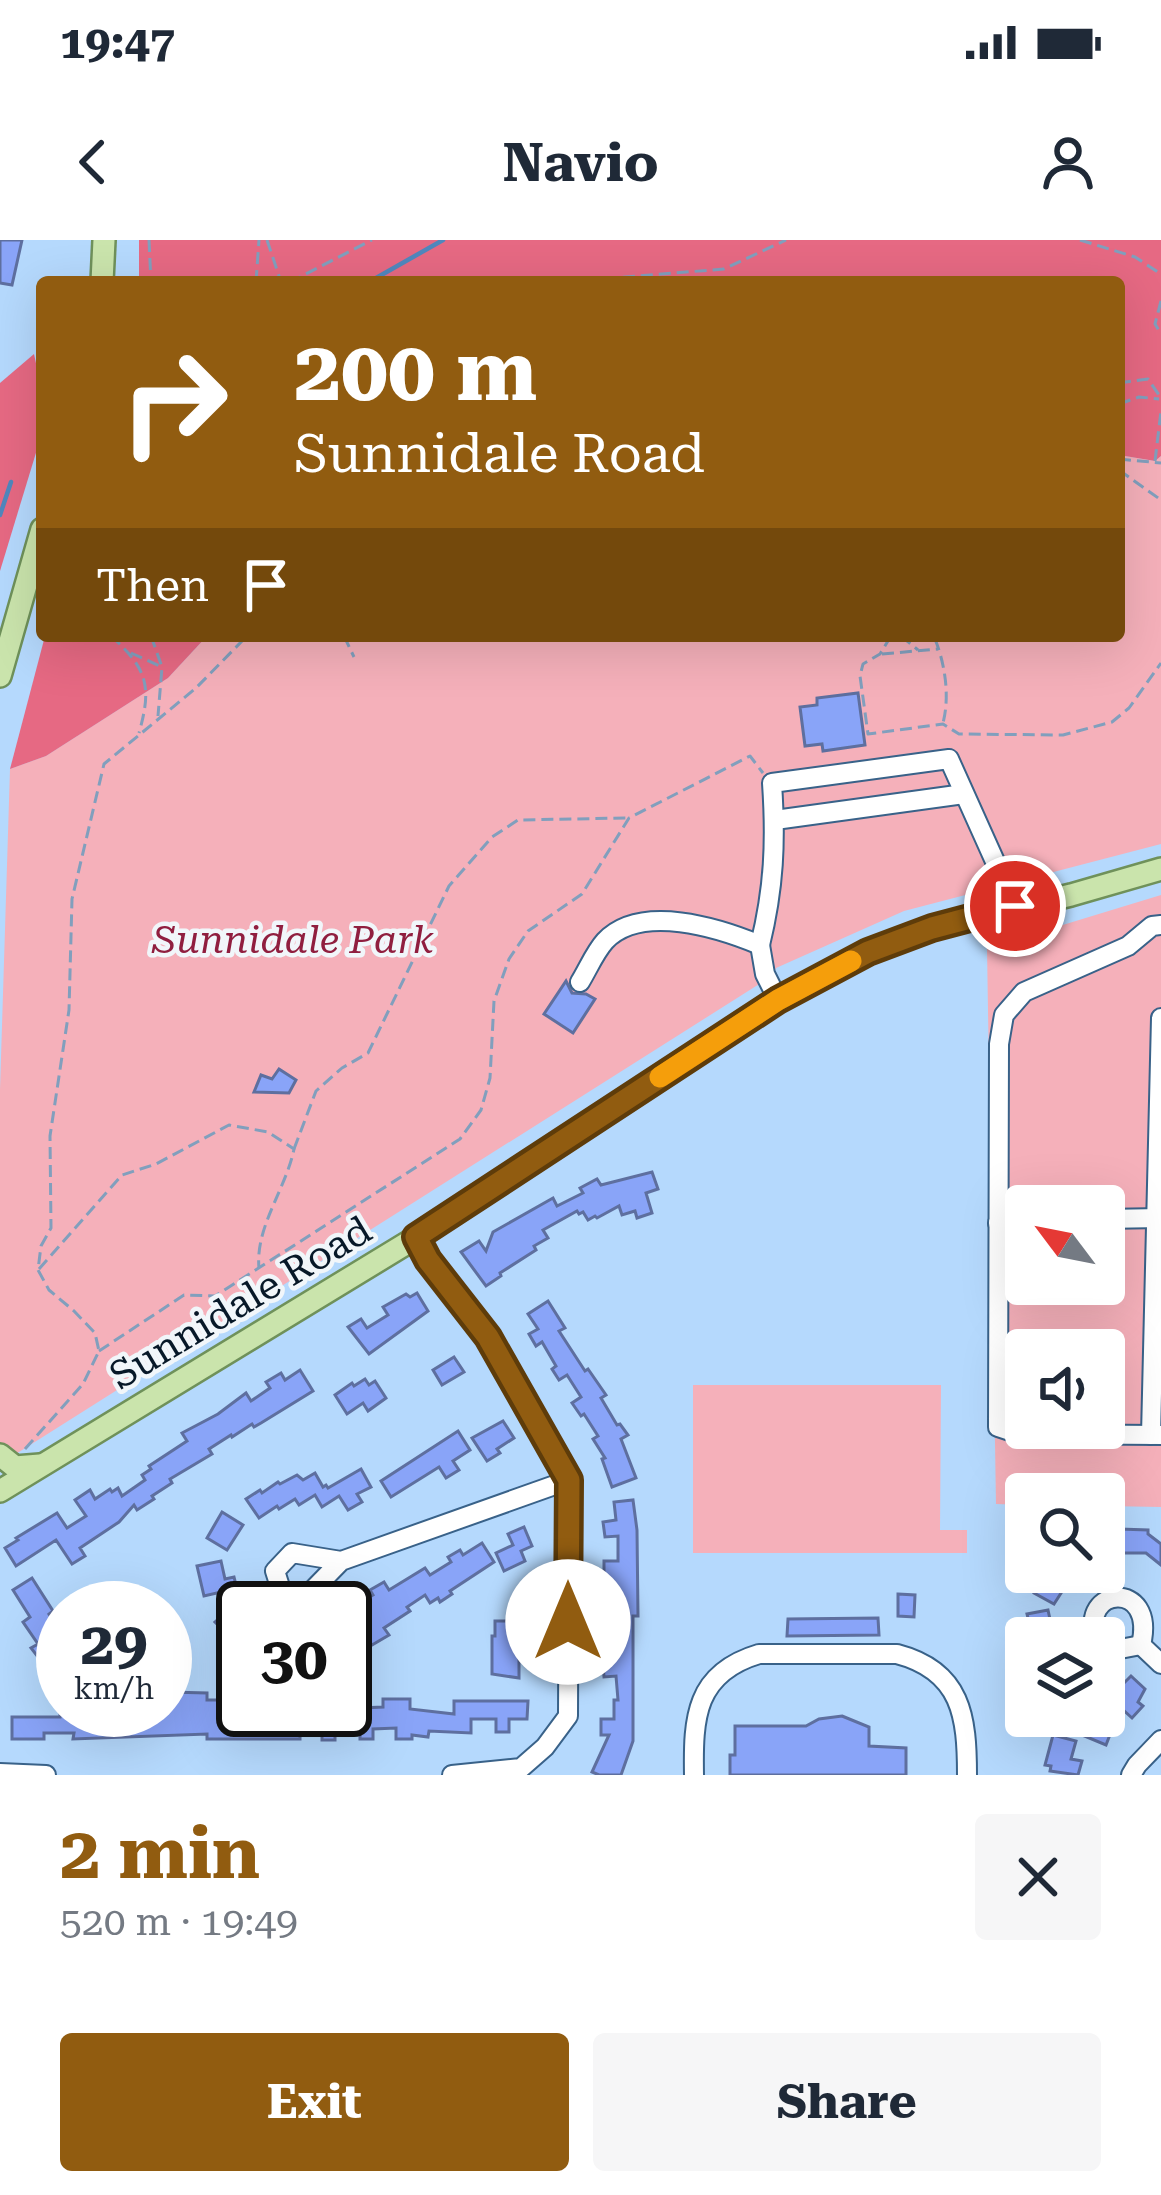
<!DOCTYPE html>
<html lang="en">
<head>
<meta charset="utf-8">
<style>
  body { margin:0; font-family:"Roboto Serif",serif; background:#f6f6f7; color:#1f2937; height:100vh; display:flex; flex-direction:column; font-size:45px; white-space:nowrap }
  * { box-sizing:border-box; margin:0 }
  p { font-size:39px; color:#747a83 }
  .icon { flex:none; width:66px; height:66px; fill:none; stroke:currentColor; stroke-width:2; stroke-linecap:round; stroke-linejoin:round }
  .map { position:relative; height:1535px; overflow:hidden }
  .panel { display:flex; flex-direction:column; background:#fff; flex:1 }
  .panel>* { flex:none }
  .banner { position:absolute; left:36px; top:36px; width:1089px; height:366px; border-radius:12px; box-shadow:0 12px 48px #0002; background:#915c10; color:#fff; overflow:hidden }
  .needle { width:78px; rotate:302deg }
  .fabs { position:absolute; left:1005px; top:945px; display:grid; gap:24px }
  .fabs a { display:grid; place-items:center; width:120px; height:120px; border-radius:12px; background:#fff; box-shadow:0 12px 48px #0002; font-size:60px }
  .speed { position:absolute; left:36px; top:1341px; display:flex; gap:24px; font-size:60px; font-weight:700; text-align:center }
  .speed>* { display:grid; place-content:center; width:156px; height:156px; border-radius:50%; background:#fff; box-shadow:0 12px 48px #0002; line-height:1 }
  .speed small { font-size:30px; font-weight:400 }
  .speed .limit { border:6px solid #111; border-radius:18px; background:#fff; color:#111 }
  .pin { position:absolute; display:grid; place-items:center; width:102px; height:102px; color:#fff; margin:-51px; border:6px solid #fff; border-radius:50%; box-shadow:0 3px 12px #0007 }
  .me { position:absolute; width:132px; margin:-66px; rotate:0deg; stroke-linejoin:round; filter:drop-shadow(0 0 9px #0008) }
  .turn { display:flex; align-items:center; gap:42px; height:252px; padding:0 60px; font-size:54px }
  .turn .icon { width:156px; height:156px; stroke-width:2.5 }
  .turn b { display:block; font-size:84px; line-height:102px }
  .then { display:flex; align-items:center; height:114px; padding:0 60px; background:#0003; gap:24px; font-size:45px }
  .round { display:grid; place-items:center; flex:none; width:126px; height:126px; border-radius:12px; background:#f6f6f7 }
  .headline { display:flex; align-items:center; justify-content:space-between; height:204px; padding:0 60px }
  h1 { font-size:72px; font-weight:700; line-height:90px; color:#915c10 }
  .cta { display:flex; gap:24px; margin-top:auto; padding:24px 60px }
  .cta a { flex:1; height:138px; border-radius:12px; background:#915c10; color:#fff; font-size:48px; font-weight:700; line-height:138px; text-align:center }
  .cta a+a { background:#f6f6f7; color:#1f2937 }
  .status { display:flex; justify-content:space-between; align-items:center; height:84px; padding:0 60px; background:#fff; direction:ltr }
  .status svg { height:33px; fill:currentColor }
  header { display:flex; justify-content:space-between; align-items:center; height:156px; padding:0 60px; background:#fff; font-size:54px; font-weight:700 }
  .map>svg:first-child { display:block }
</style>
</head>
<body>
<div class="status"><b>19:47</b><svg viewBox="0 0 49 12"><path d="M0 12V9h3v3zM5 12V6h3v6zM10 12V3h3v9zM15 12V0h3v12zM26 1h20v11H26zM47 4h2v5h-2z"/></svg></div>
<header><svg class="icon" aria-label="back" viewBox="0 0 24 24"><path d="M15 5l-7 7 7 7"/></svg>Navio<svg class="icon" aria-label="person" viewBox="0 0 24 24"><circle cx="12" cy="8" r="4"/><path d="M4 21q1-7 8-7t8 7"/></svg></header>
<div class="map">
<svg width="1161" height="1535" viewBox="0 0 1161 1535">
  <rect width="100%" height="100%" fill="#b5d9fd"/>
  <g fill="#f5b0ba" fill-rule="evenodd">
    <path d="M1119,215L1155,221L1161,216V604L904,671L776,728L772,736L0,1224V850L10,529L46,516L168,438L207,396H1119Z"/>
    <path d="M1161,655V1267L1104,1266V1254H1026V1265L996,1264L987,708ZM1026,966H1104V1044H1026ZM1026,1110H1104V1188H1026Z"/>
    <path d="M693,1145H941L940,1290H967V1313H693Z"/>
  </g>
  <g fill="#e66983">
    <path d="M139,0H1161V216L1155,221L1119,215V42H139Z"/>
    <path d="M34,114L42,151V193L0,331V143Z"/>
    <path d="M45,396H207L168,438L46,516L10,529Z"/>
  </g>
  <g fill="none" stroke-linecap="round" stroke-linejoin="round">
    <g stroke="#5087bd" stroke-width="4.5">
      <path d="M369,42L443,0"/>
      <path d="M0,275L11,242"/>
    </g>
  </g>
  <g fill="#89a4f8" stroke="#5e6f9f" stroke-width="3">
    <path d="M0,0H22L12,45L0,43Z"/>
    <path d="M858,453L865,505L823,511L822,504L805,506L800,467L817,465V458Z"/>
    <path d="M566,741L572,753L586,754L595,759L573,793L544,774Z"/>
    <path d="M279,829L296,840L289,853L254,852L261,835L272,839Z"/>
    <path d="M652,932L658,949L646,953L652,973L637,978L635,971L622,975L619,966L597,978L595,976L588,980L583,972L579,974L577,971L543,990L548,998L534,1006L536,1010L500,1033L501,1036L486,1046L461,1012L479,1001L486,1011L493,992L553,958L557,966L583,953L580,948L597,939L601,945Z"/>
    <path d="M417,1053L428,1071L369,1114L348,1087L361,1079L367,1088L388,1075L383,1067L406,1054L410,1057Z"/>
    <path d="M548,1061L565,1088L559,1091L585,1131L588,1129L606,1155L601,1158L617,1185L620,1184L628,1195L621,1199L636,1238L612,1247L602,1219L605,1218L593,1199L598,1196L584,1174L581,1176L572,1163L581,1157L567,1135L559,1140L552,1129L556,1126L542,1102L536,1106L529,1094L538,1089L528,1074Z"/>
    <path d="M454,1117L464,1132L442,1145L433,1130Z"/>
    <path d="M300,1130L313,1151L261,1183L254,1187L252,1184L232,1197L231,1195L209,1209L212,1214L170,1239L172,1243L152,1256L154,1259L137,1270L134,1265L119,1282L80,1308L85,1316L72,1324L56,1300L16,1326L5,1308L18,1300L16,1298L57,1273L67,1288L86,1276L75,1260L90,1250L95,1259L110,1249L112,1252L118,1248L122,1256L145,1240L142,1235L151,1229L149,1226L187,1201L182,1193L218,1174L246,1153L251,1161L270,1148L266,1142L281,1133L285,1140Z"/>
    <path d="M365,1139L369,1145L375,1141L386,1158L368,1171L363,1163L347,1174L335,1155L352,1143L354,1146Z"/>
    <path d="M503,1181L514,1198L497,1209L500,1213L487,1221L472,1198Z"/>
    <path d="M458,1191L470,1210L453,1221L459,1230L446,1238L439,1227L391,1257L381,1241Z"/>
    <path d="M361,1229L371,1247L357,1254L362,1262L348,1270L339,1256L322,1267L315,1255L299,1265L295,1259L279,1269L277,1266L259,1278L246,1259L260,1250L262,1253L278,1242L280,1244L297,1235L303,1240L315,1233L323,1247L326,1245L328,1248Z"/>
    <path d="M633,1260L637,1290L638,1376H633V1501L621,1535H599L592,1532L609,1495H601V1479H614V1460H618L616,1436L604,1437L601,1398H609V1382H617V1356L604,1357V1321H618V1296L605,1297L603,1282L616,1280L614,1262Z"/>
    <path d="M222,1272L243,1285L227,1310L207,1298Z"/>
    <path d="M524,1287L532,1306L521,1311L525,1321L504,1331L496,1313L513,1305L508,1294Z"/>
    <path d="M1119,1289L1148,1290V1294L1161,1304V1325L1146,1313H1111V1293L1119,1294Z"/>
    <path d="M482,1303L494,1322L450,1351L452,1354L440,1362L438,1358L430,1363L425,1355L407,1367L410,1371L384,1388L389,1395L372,1405L368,1399L345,1413V1386L362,1375L356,1365L373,1355L370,1350L384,1342L389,1350L425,1328L430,1335L451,1322L448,1317L460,1310L463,1315Z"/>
    <path d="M221,1321L225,1339L234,1337L238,1353L224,1357L243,1376V1401L237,1407H230L223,1399L224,1391L215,1382L226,1372L221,1352L204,1356L197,1326Z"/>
    <path d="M1033,1332H1061L1054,1345L1063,1350L1054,1364L1034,1353L1035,1350L1026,1344Z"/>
    <path d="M32,1338L53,1371L49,1374L63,1396V1408L58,1411L63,1419V1429L52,1435L31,1408L38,1404L23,1382L30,1377L13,1350Z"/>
    <path d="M898,1354L915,1355L914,1377L898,1376Z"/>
    <path d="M1048,1370L1054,1398H1033L1027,1374Z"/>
    <path d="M510,1376H526L525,1397H522V1405H519V1438L492,1434V1396H495V1381H510Z"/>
    <path d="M878,1378L879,1395L787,1396L788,1379Z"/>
    <path d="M1131,1436L1145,1449L1138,1462L1143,1466L1132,1478L1121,1468L1105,1489L1111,1492L1106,1505L1077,1493L1084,1476H1104V1465L1113,1455L1109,1451L1118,1441L1122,1445Z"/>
    <path d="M168,1452L207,1453V1460H219V1474L383,1467V1459H410V1469L454,1474V1461H528L527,1479H509V1492H496V1479H471V1493L429,1491L428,1497L412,1495V1499H396V1488L373,1489V1499H360V1491H335V1500H322V1489H300V1499H207V1494L73,1499L74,1493H44V1499H12V1477H60V1470H165Z"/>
    <path d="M842,1476L869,1487V1506L906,1508V1535H730V1515H735V1486H806L819,1479Z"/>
    <path d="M1053,1495L1076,1501L1071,1519L1082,1521L1078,1535L1050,1531L1051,1526L1045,1525Z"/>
  </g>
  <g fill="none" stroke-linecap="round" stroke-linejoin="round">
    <g stroke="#396289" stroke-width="22">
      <g id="minor">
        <path d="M775,580L964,554"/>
        <path d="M1161,685L1152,686L1128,706L1024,752L1004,775L999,804L998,1187L1019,1194L1161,1195"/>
        <path d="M760,705C774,648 776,602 772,543L949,519L1015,666"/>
        <path d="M580,742C588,729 595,712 605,701C641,663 719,688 760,705L765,734L778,760"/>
        <path d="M1104,979L1161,978"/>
        <path d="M998,983L1026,982"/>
        <path d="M417,997L428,1020L488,1097L569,1240L568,1476L545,1507L521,1528L452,1535"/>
        <path d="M1151,1195L1161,778"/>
        <path d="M341,1321L292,1313L275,1331L282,1353L304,1359L341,1321L569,1240"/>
        <path d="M1097,1398C1077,1348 1157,1338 1141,1405"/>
        <path d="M1104,1405L1120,1409L1141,1405"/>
        <path d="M1141,1405L1161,1424"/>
        <path d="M0,1533L46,1535"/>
        <path d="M694,1535C693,1478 695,1433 759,1414H897C962,1431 967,1477 967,1535"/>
        <path d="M1131,1535L1137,1525L1161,1500"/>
      </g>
    </g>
    <g stroke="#6f915a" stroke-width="26">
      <g id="major">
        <path d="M102,42L104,0"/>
        <path d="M0,436L42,289"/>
        <path d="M0,1215L15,1227L40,1225"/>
        <path d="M0,1251L417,997L778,760L868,712L932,688L1071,655L1161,629"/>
      </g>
    </g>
    <g stroke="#819fbd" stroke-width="3" stroke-dasharray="12 6" stroke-linecap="butt">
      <path d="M149,0L151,42"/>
      <path d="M267,0L281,42"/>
      <path d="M1080,0L1135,17L1161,34"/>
      <path d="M256,42L259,0"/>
      <path d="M290,42L372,0"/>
      <path d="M606,42L613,38L724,29L786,0"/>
      <path d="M1161,61L1155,84L1161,94"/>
      <path d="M1119,143L1148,139L1161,158"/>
      <path d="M1119,164L1139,157L1159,159"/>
      <path d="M1119,219L1161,223"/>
      <path d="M1155,221L1161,171"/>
      <path d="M1119,230L1161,260"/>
      <path d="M111,396C148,429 152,447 139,493"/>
      <path d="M151,396L162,427L158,476"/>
      <path d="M344,396L354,417"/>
      <path d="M891,396L880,414L863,424L860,436L868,494L943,484L959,494L1063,495L1112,482L1129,468L1161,423"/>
      <path d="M901,396L918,410"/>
      <path d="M935,399C945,424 950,456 943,483"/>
      <path d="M131,413L160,426"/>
      <path d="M882,414L938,409"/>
      <path d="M294,909L316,851L342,828L368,813L449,646L492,597L518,580L627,578"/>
      <path d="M39,1029L122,935L156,924L229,885L268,892L294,909C286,949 255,987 259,1028"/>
      <path d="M99,1111L184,1055L215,1056L460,899L481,870L490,838L494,761L509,719L528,691L582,654L629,578L750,516L763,533"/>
      <path d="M25,1209L83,1144L99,1111L95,1093L74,1071L49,1050L38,1030L41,1006L51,988L50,896L69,770L72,659L104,524L196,448L247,396"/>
    </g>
    <use href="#minor" stroke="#fff" stroke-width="18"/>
    <use href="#major" stroke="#cae4ac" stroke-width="21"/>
  </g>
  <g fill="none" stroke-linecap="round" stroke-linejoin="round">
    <g stroke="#5e3c0a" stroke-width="30">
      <path id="route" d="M568,1382L569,1240L488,1097L428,1020L416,997L778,760L868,712L932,688L1015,666"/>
    </g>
    <use href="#route" stroke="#915c10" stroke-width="21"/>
    <path stroke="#f59e0b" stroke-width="21" d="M660,837L778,760L851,721"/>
  </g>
  <g text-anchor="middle" stroke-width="9" stroke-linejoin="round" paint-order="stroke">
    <g font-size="39" font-style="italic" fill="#901e3f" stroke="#f1f6fa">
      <text x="293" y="713">Sunnidale Park</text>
    </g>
    <g font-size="39" fill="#071828" stroke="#f1f6fa">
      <text transform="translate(240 1062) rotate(-31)" y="14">Sunnidale Road</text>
    </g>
  </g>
</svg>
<div class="fabs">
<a><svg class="needle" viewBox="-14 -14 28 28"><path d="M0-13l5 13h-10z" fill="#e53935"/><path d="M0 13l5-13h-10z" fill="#747a83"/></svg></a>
<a><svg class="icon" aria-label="sound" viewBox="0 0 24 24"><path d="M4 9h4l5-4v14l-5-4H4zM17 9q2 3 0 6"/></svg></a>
<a><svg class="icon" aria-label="search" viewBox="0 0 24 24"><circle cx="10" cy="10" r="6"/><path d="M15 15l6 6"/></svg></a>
<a><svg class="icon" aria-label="layers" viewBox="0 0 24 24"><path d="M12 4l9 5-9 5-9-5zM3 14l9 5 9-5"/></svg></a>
</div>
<div class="speed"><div>29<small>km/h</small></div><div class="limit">30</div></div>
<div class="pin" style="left:1015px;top:666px;background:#d93025"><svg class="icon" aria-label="arrive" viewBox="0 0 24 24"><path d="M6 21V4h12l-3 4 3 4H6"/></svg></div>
<svg class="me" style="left:568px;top:1382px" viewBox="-20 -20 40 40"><circle r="19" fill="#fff"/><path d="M0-13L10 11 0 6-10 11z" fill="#915c10"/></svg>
<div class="banner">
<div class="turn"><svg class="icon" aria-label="right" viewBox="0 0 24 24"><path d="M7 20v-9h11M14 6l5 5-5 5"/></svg><div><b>200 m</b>Sunnidale Road</div></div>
<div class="then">Then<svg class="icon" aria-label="arrive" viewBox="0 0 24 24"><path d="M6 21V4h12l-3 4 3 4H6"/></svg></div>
</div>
</div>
<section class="panel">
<div class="headline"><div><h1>2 min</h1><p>520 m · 19:49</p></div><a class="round"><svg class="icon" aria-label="close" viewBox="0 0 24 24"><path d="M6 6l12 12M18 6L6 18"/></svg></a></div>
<div class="cta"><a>Exit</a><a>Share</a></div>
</section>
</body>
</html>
